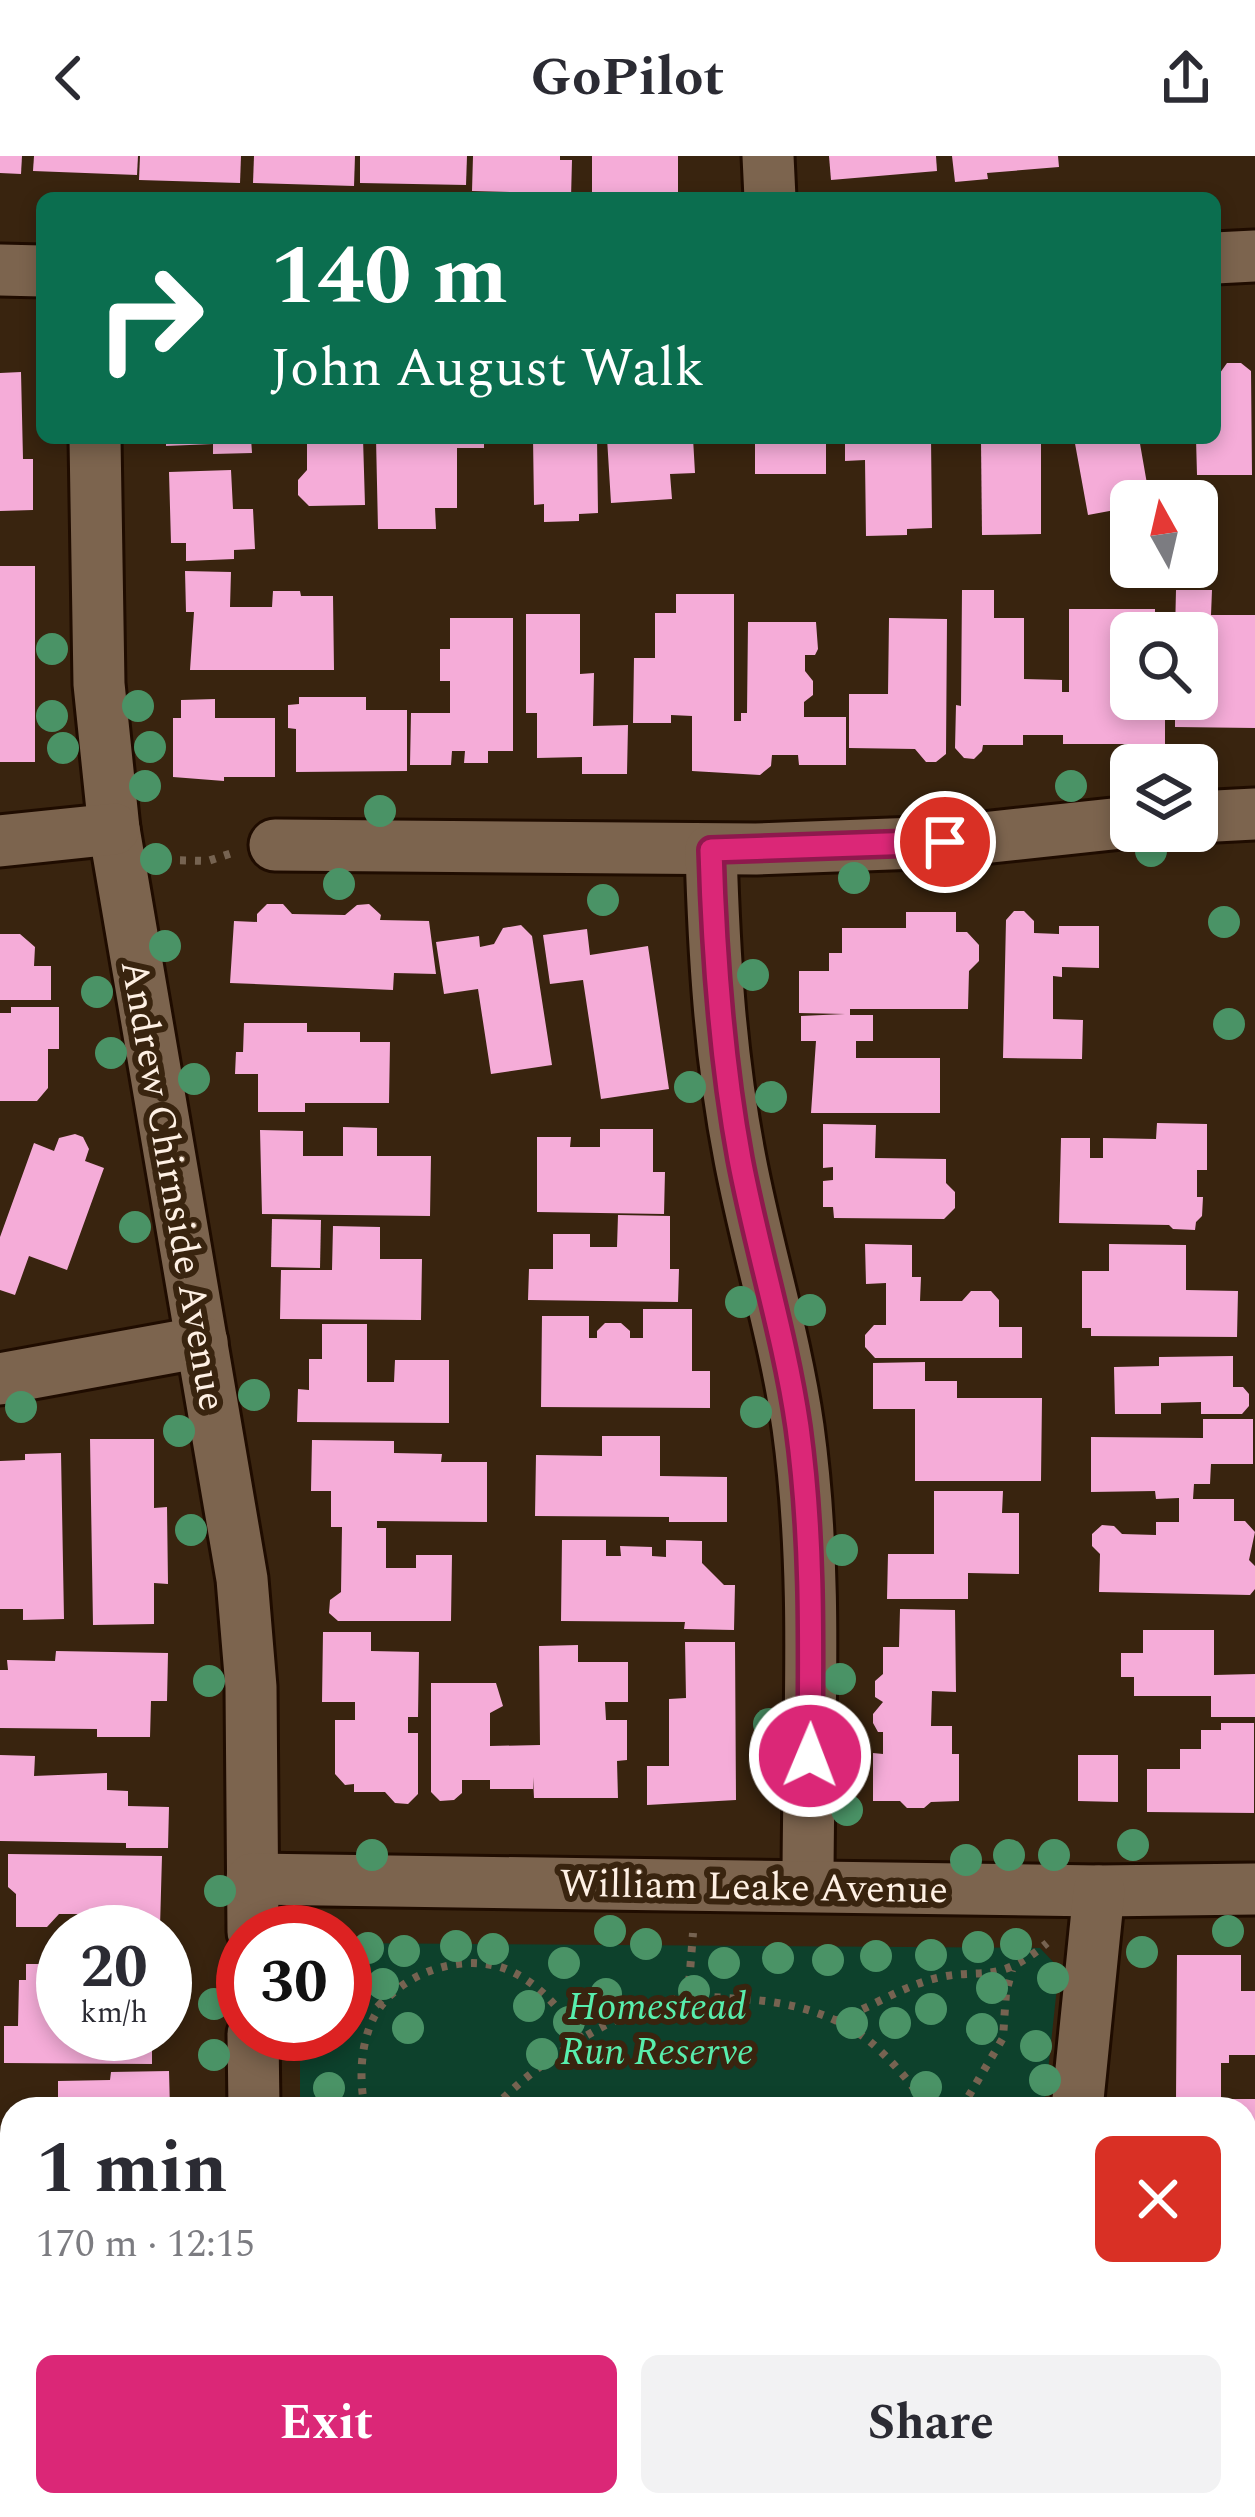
<!DOCTYPE html>
<html lang="en">
<head>
<meta charset="utf-8">
<style>
  body { margin:0; font-family:Spectral,serif; background:#f2f2f3; color:#2b2b33; height:100vh; display:flex; flex-direction:column; font-size:45px; white-space:nowrap }
  * { box-sizing:border-box; margin:0 }
  p { font-size:39px; color:#7c7c81 }
  .icon { flex:none; width:66px; height:66px; fill:none; stroke:currentColor; stroke-width:2; stroke-linecap:round; stroke-linejoin:round }
  .map { position:relative; flex:1; overflow:hidden }
  .drawer { position:absolute; left:0px; top:1941px; width:1257px; height:420px; display:flex; flex-direction:column; background:#fff; border-radius:36px 36px 0 0; box-shadow:0 6px 18px #0003 }
  .drawer>* { flex:none }
  .top-card { position:absolute; left:36px; top:36px; width:1185px; height:252px; border-radius:18px; box-shadow:0 6px 18px #0003; background:#0b6e4f; color:#fff; overflow:hidden }
  .needle { width:78px; rotate:352deg }
  .buttons { position:absolute; left:1110px; top:324px; display:grid; gap:24px }
  .buttons a { display:grid; place-items:center; width:108px; height:108px; border-radius:18px; background:#fff; box-shadow:0 6px 18px #0003; font-size:60px }
  .speed { position:absolute; left:36px; top:1749px; display:flex; gap:24px; font-size:60px; font-weight:700; text-align:center }
  .speed>* { display:grid; place-content:center; width:156px; height:156px; border-radius:50%; background:#fff; box-shadow:0 6px 18px #0003; line-height:1 }
  .speed small { font-size:30px; font-weight:400 }
  .speed .limit { border:18px solid #d22; background:#fff; color:#111 }
  .pin { position:absolute; display:grid; place-items:center; width:102px; height:102px; color:#fff; margin:-51px; border:6px solid #fff; border-radius:50%; box-shadow:0 3px 12px #0007 }
  .me { position:absolute; width:132px; margin:-66px; rotate:1deg; stroke-linejoin:round; filter:drop-shadow(0 0 9px #0008) }
  .turn { display:flex; align-items:center; gap:42px; height:252px; padding:0 36px; font-size:54px }
  .turn .icon { width:156px; height:156px; stroke-width:2.5 }
  .turn b { display:block; font-size:84px; line-height:102px }
  .round { display:grid; place-items:center; flex:none; width:126px; height:126px; border-radius:18px; background:#f2f2f3 }
  .summary { display:flex; align-items:center; justify-content:space-between; height:204px; padding:0 36px }
  h1 { font-size:72px; font-weight:700; line-height:90px }
  .cta { display:flex; gap:24px; margin-top:auto; padding:24px 36px }
  .cta a { flex:1; height:138px; border-radius:18px; background:#db2777; color:#fff; font-size:48px; font-weight:700; line-height:138px; text-align:center }
  .cta a+a { background:#f2f2f3; color:#2b2b33 }
  header { display:flex; justify-content:space-between; align-items:center; height:156px; padding:0 36px; background:#fff; font-size:54px; font-weight:700 }
  .map>svg:first-child { display:block }
</style>
</head>
<body>
<header><svg class="icon" aria-label="back" viewBox="0 0 24 24"><path d="M15 5l-7 7 7 7"/></svg>GoPilot<svg class="icon" aria-label="share" viewBox="0 0 24 24"><path d="M12 15V3M7 8l5-5 5 5M5 13v7h14v-7"/></svg></header>
<div class="map">
<svg width="1255" height="2361" viewBox="0 0 1255 2361">
  <rect width="100%" height="100%" fill="#39240f"/>
  <path fill="#3a2b37" d="M813,2349H910L1004,2355L1005,2361H739Z"/>
  <g fill="#0d412c">
    <path d="M345,1787L1040,1792L1059,1812L1044,1953H300V1878H345Z"/>
    <path d="M304,2349H813L739,2361H301Z"/>
  </g>
  <g fill="#f5acd8">
    <path d="M0,0H22L21,18L0,17Z"/>
    <path d="M34,0H138L137,19L33,15Z"/>
    <path d="M140,0H241L240,27L139,24Z"/>
    <path d="M254,0H355L354,30L253,27Z"/>
    <path d="M360,0H467L466,29L360,27Z"/>
    <path d="M473,0H560V4H572L571,42H510L511,36L472,35Z"/>
    <rect x="592" y="0" width="86" height="42"/>
    <path d="M829,0H936L937,15L831,24Z"/>
    <path d="M952,0H1058L1059,11L987,17L988,23L955,26Z"/>
    <path d="M1227,207H1241L1251,215L1252,319H1197L1196,282H1215V224Z"/>
    <path d="M21,216L23,303H33V354L0,355V217Z"/>
    <path d="M166,282H251L252,297L213,298V288L166,290Z"/>
    <path d="M307,282H363L365,349L309,350L298,339V324L307,314Z"/>
    <path d="M376,282H484V292H457V352H435L436,373H378Z"/>
    <path d="M533,282H597L598,357L579,358V365L544,366V348L534,349Z"/>
    <path d="M607,282H693L695,317L670,318L672,343L611,347Z"/>
    <rect x="755" y="282" width="71" height="36"/>
    <path d="M845,282H931L932,372L907,373V379L866,380L865,304L845,305Z"/>
    <path d="M990,282H1041V378L982,379L981,285Z"/>
    <path d="M1074,282H1139L1150,345H1131V351L1088,359Z"/>
    <path d="M231,314L233,353H253L255,393L234,394V403L186,405V387H171L169,316Z"/>
    <rect x="0" y="410" width="35" height="196"/>
    <path d="M185,415L231,416L230,451H272L273,435H300L301,440H333L334,514H190L194,456H186Z"/>
    <path d="M962,434H994V462H1024V523L1062,524V536H1069V453H1155V477H1131V543H1165V588H1063V579H1023V589H983L982,595L974,603L964,602L955,592L956,549L961,550Z"/>
    <path d="M1176,434H1212L1211,459H1255V572L1175,571V543H1197L1199,503H1207V484H1197V477H1175Z"/>
    <path d="M676,438H734V565H741V557H747L748,466H816L818,493L815,499H805V515L813,525V539L804,546V561H846V609H799L798,599H772L771,610L760,619L692,615V560L671,559V567H633L634,502H655V457H676Z"/>
    <path d="M526,458H580V518L594,517L593,570L628,569L627,618H582V601L537,602V557H526Z"/>
    <path d="M450,462H513V595H488V607H464L465,595H452L451,609H410L411,557H450V525H440V493H450Z"/>
    <path d="M889,462L947,463L946,598L936,606H926L915,593L849,592V538H888Z"/>
    <path d="M299,541H366V554H407V615L296,616V573L288,572V549L299,548Z"/>
    <path d="M215,543V562H275V621H224V625L173,621V562H181V544Z"/>
    <path d="M267,748H283L292,758L345,759L357,749L369,748L381,759L380,764L429,765L436,818L394,817L393,834L230,827L234,765L257,766V758Z"/>
    <path d="M1014,755H1024L1034,765V777L1059,778V770H1099V812L1062,811V821L1053,820V863L1083,864L1082,903L1003,902L1006,764Z"/>
    <path d="M906,756H956V776H967L979,789V805L969,815L968,853H850V859H873V885H856V902H940V957H811L816,885H801V860L845,858L799,857V815H829V797H842V772H906Z"/>
    <path d="M521,769L532,780L552,909L491,918L478,833L444,838L436,786L479,780L480,791L494,788L503,772Z"/>
    <path d="M587,773L590,799L648,790L669,933L601,943L583,824L550,828L543,779Z"/>
    <path d="M0,778H20L35,791L34,810H51V844H0Z"/>
    <path d="M11,851H59V893H48V932L37,945H0V857H11Z"/>
    <path d="M244,867H307V876H360V886H390L389,947H305V956H258V918H235L236,896H243Z"/>
    <path d="M1157,967L1207,968V1014H1197V1041H1203L1202,1060L1196,1066L1195,1074L1173,1073L1169,1069L1059,1067L1061,982H1090V1002H1103V982L1156,983Z"/>
    <path d="M823,968L876,969L875,1002L946,1003V1027L955,1036V1052L944,1063L834,1062L833,1051H823V1025L833,1024V1011L823,1012Z"/>
    <path d="M343,971L377,972V1000H431L430,1060L262,1058L260,974L303,975V1000H343Z"/>
    <path d="M600,973H653V1016H665L664,1058L537,1056V981H571L570,991H600Z"/>
    <path d="M75,978L83,981L89,993L85,1005L104,1012L67,1114L29,1100L15,1139L0,1134V1081L34,987L54,995L59,982Z"/>
    <path d="M618,1059L670,1060V1113H679L678,1146L528,1144L529,1113H553V1078H590V1091H617Z"/>
    <path d="M272,1063L321,1064L320,1112L271,1111Z"/>
    <path d="M333,1070L380,1071V1103H422L421,1164L280,1163L281,1114H332Z"/>
    <path d="M865,1088L912,1089V1121H921L920,1145H962L971,1135H991L999,1144V1171H1022V1202H875L865,1191V1179L874,1169H886V1127L866,1128Z"/>
    <path d="M1109,1088L1186,1089V1134L1238,1135L1237,1181L1091,1180V1172H1082V1115H1109Z"/>
    <path d="M643,1153H692V1215H710V1252L541,1251L542,1160H589V1182H597V1175L605,1167H621L630,1175V1182H643Z"/>
    <path d="M322,1168H367V1226H394L395,1204H449V1267L297,1266L298,1233L309,1234V1203H322Z"/>
    <path d="M1233,1200V1231H1243L1249,1238V1250L1242,1258H1201V1246L1161,1247V1258H1115L1114,1211L1159,1210V1201Z"/>
    <path d="M925,1206V1225H957V1242H1042L1041,1325H915V1253H873V1207Z"/>
    <path d="M1203,1263H1253V1308H1211L1210,1328H1194L1193,1343H1234V1365H1245L1255,1376L1249,1404L1255,1410V1433L1250,1439L1099,1436L1100,1398L1092,1390V1378L1102,1369L1114,1370L1122,1378L1156,1379V1366H1179V1342L1156,1343L1155,1335L1091,1336V1281L1203,1282Z"/>
    <path d="M602,1280H660V1320L727,1321V1366H669V1361L535,1360L536,1299L602,1300Z"/>
    <path d="M90,1283H154V1352L167,1351L168,1428L154,1427V1468L93,1469Z"/>
    <path d="M312,1284L394,1285V1297L442,1298L441,1306H487V1366L377,1365V1372H386V1412H416V1399H452L451,1465H338L329,1457L330,1444L341,1436L342,1371H331V1335H311Z"/>
    <path d="M61,1297L64,1463L23,1464V1453H0V1305L25,1304V1298Z"/>
    <path d="M934,1335H1003L1002,1357H1019V1418L968,1417V1443H887L888,1398H934Z"/>
    <path d="M562,1384H606V1400H621L620,1390L652,1391V1400L666,1401V1384L702,1385V1407L724,1429H735L734,1474L684,1473L685,1466L561,1465Z"/>
    <path d="M900,1453L955,1454L956,1536L932,1535L931,1570H952V1598H959V1645L931,1646L924,1652H907L900,1645H873V1597L883,1598V1576H878L873,1567V1558L883,1546L875,1541V1525L883,1518V1491H899Z"/>
    <path d="M1143,1474H1214V1519L1255,1518V1561H1211V1540H1134V1521H1121V1497H1143Z"/>
    <path d="M323,1476H371V1495L419,1496L418,1561H408V1577H418V1638L408,1648L395,1647L385,1636H354V1628L345,1629L335,1618V1564H355V1546H322Z"/>
    <path d="M685,1486H735L736,1644L647,1649V1610H669V1543L686,1542Z"/>
    <path d="M578,1489V1506H628V1546H605L606,1564H627V1604L617,1605L618,1642H534L533,1621V1633H490V1624H462V1637L454,1644L440,1645L431,1636V1527H496L503,1550L490,1557V1590L540,1589L539,1490Z"/>
    <path d="M56,1495L168,1497L167,1545H151L150,1581H97V1573L0,1572V1514H8L7,1504L55,1505Z"/>
    <path d="M1221,1567H1254V1657L1147,1656V1613H1180V1593H1201V1574H1221Z"/>
    <path d="M0,1599L35,1600L34,1620L107,1617V1634L128,1635V1650L169,1651L168,1692H126V1687L0,1685Z"/>
    <path d="M1078,1599H1118V1646L1078,1645Z"/>
    <path d="M8,1698L162,1700L160,1771H148V1776H100V1771L86,1758H59L47,1771H16V1738L8,1731Z"/>
    <path d="M1177,1799H1241V1835H1255V1899H1229V1907H1221V1943H1255V2008H1245V1953H1171V1944H1176Z"/>
    <path d="M26,1808H63V1878H152V1908L4,1907V1870H18L19,1824H26Z"/>
    <path d="M169,1915L170,1953H58V1925L110,1924L111,1916Z"/>
    <rect x="1245" y="2052" width="10" height="62"/>
    <rect x="1245" y="2159" width="10" height="60"/>
    <path d="M1245,2259H1254L1255,2328H1245Z"/>
    <path d="M0,2327H12V2349H127V2361H0Z"/>
    <path d="M369,2349H418L429,2361H381Z"/>
    <rect x="1161" y="2349" width="79" height="12"/>
  </g>
  <g fill="none" stroke-linecap="round" stroke-linejoin="round">
    <g stroke="#1f0c00" stroke-width="57">
      <g id="minor">
        <path d="M768,0L770,42"/>
        <path d="M1215,102L1255,100"/>
        <path d="M0,114L42,115"/>
        <path d="M95,282L99,528L114,673L242,1423L251,1531L253,1776"/>
        <path d="M1197,661L1255,658"/>
        <path d="M0,685L114,673"/>
        <path d="M275,689L756,693L945,686L1131,666"/>
        <path d="M711,694C714,798 720,900 740,1003C757,1093 785,1180 798,1271C819,1423 808,1575 808,1728"/>
        <path d="M0,1223L202,1186"/>
        <path d="M252,1723L1099,1735L1255,1733"/>
        <path d="M253,1878L254,1953"/>
        <path d="M1077,1953L1099,1735"/>
        <path d="M0,2196H12"/>
        <path d="M0,2244H12"/>
        <path d="M1059,2349L1060,2361"/>
        <path d="M259,2361L263,2349"/>
      </g>
    </g>
    <g stroke="#766351" stroke-width="8" stroke-dasharray="6 9" stroke-linecap="butt">
      <path d="M165,704L208,705L232,697"/>
      <path d="M345,1814L382,1850"/>
      <path d="M688,1841L693,1777"/>
      <path d="M835,1865C865,1854 893,1836 923,1826C978,1807 992,1834 1047,1787"/>
      <path d="M365,1953C359,1923 360,1889 374,1861C397,1817 462,1796 506,1813C540,1827 560,1854 581,1882"/>
      <path d="M493,1953C534,1907 628,1845 691,1841C712,1840 735,1843 756,1844C795,1848 836,1859 868,1884C890,1902 913,1929 929,1953"/>
      <path d="M961,1953L1003,1882L1006,1837L1012,1814"/>
      <path d="M561,2349L605,2361"/>
      <path d="M702,2361L740,2349"/>
    </g>
    <use href="#minor" stroke="#7c644e" stroke-width="51"/>
  </g>
  <g fill="#4a9366">
    <circle cx="52" cy="493" r="16"/>
    <circle cx="138" cy="550" r="16"/>
    <circle cx="52" cy="560" r="16"/>
    <circle cx="150" cy="591" r="16"/>
    <circle cx="63" cy="592" r="16"/>
    <circle cx="145" cy="630" r="16"/>
    <circle cx="1071" cy="630" r="16"/>
    <circle cx="380" cy="655" r="16"/>
    <circle cx="1151" cy="695" r="16"/>
    <circle cx="156" cy="703" r="16"/>
    <circle cx="933" cy="719" r="16"/>
    <circle cx="854" cy="722" r="16"/>
    <circle cx="339" cy="728" r="16"/>
    <circle cx="603" cy="744" r="16"/>
    <circle cx="1224" cy="766" r="16"/>
    <circle cx="165" cy="790" r="16"/>
    <circle cx="753" cy="819" r="16"/>
    <circle cx="97" cy="836" r="16"/>
    <circle cx="1229" cy="868" r="16"/>
    <circle cx="111" cy="897" r="16"/>
    <circle cx="194" cy="923" r="16"/>
    <circle cx="690" cy="931" r="16"/>
    <circle cx="771" cy="941" r="16"/>
    <circle cx="135" cy="1071" r="16"/>
    <circle cx="741" cy="1146" r="16"/>
    <circle cx="810" cy="1154" r="16"/>
    <circle cx="254" cy="1239" r="16"/>
    <circle cx="21" cy="1251" r="16"/>
    <circle cx="756" cy="1256" r="16"/>
    <circle cx="179" cy="1275" r="16"/>
    <circle cx="191" cy="1374" r="16"/>
    <circle cx="842" cy="1394" r="16"/>
    <circle cx="840" cy="1523" r="16"/>
    <circle cx="209" cy="1525" r="16"/>
    <circle cx="769" cy="1568" r="16"/>
    <circle cx="836" cy="1573" r="16"/>
    <circle cx="781" cy="1630" r="16"/>
    <circle cx="847" cy="1654" r="16"/>
    <circle cx="1133" cy="1689" r="16"/>
    <circle cx="372" cy="1699" r="16"/>
    <circle cx="1009" cy="1699" r="16"/>
    <circle cx="1054" cy="1699" r="16"/>
    <circle cx="966" cy="1704" r="16"/>
    <circle cx="220" cy="1735" r="16"/>
    <circle cx="610" cy="1775" r="16"/>
    <circle cx="1228" cy="1775" r="16"/>
    <circle cx="646" cy="1788" r="16"/>
    <circle cx="1016" cy="1788" r="16"/>
    <circle cx="456" cy="1790" r="16"/>
    <circle cx="978" cy="1791" r="16"/>
    <circle cx="368" cy="1792" r="16"/>
    <circle cx="493" cy="1793" r="16"/>
    <circle cx="404" cy="1795" r="16"/>
    <circle cx="1142" cy="1796" r="16"/>
    <circle cx="931" cy="1799" r="16"/>
    <circle cx="876" cy="1800" r="16"/>
    <circle cx="778" cy="1802" r="16"/>
    <circle cx="828" cy="1804" r="16"/>
    <circle cx="564" cy="1807" r="16"/>
    <circle cx="724" cy="1807" r="16"/>
    <circle cx="1053" cy="1822" r="16"/>
    <circle cx="383" cy="1828" r="16"/>
    <circle cx="992" cy="1832" r="16"/>
    <circle cx="694" cy="1835" r="16"/>
    <circle cx="606" cy="1838" r="16"/>
    <circle cx="214" cy="1848" r="16"/>
    <circle cx="529" cy="1850" r="16"/>
    <circle cx="931" cy="1853" r="16"/>
    <circle cx="569" cy="1866" r="16"/>
    <circle cx="852" cy="1867" r="16"/>
    <circle cx="895" cy="1867" r="16"/>
    <circle cx="408" cy="1872" r="16"/>
    <circle cx="982" cy="1873" r="16"/>
    <circle cx="1036" cy="1890" r="16"/>
    <circle cx="542" cy="1898" r="16"/>
    <circle cx="214" cy="1899" r="16"/>
    <circle cx="1045" cy="1924" r="16"/>
    <circle cx="926" cy="1931" r="16"/>
    <circle cx="329" cy="1932" r="16"/>
  </g>
  <g fill="none" stroke-linecap="round" stroke-linejoin="round">
    <g stroke="#8e194d" stroke-width="30">
      <path id="route" d="M810,1600C811,1490 813,1380 798,1271C785,1180 757,1093 740,1003C721,900 714,798 711,694L945,686"/>
    </g>
    <use href="#route" stroke="#db2777" stroke-width="21"/>
  </g>
  <g text-anchor="middle" stroke-width="12" stroke-linejoin="round" paint-order="stroke">
    <g font-size="39" fill="#fef0e4" stroke="#39240f">
      <text transform="translate(175 1029) rotate(80)" y="14">Andrew Chirnside Avenue</text>
      <text transform="translate(754 1729) rotate(1)" y="14">William Leake Avenue</text>
    </g>
    <g font-size="39" font-style="italic" fill="#58eead" stroke="#39240f">
      <text x="657" y="1863">Homestead<tspan x="657" dy="45">Run Reserve</tspan></text>
    </g>
  </g>
</svg>
<div class="buttons">
<a><svg class="needle" viewBox="-14 -14 28 28"><path d="M0-13l5 13h-10z" fill="#e53935"/><path d="M0 13l5-13h-10z" fill="#7c7c81"/></svg></a>
<a><svg class="icon" aria-label="search" viewBox="0 0 24 24"><circle cx="10" cy="10" r="6"/><path d="M15 15l6 6"/></svg></a>
<a><svg class="icon" aria-label="layers" viewBox="0 0 24 24"><path d="M12 4l9 5-9 5-9-5zM3 14l9 5 9-5"/></svg></a>
</div>
<div class="speed"><div>20<small>km/h</small></div><div class="limit">30</div></div>
<div class="pin" style="left:945px;top:686px;background:#d93025"><svg class="icon" aria-label="arrive" viewBox="0 0 24 24"><path d="M6 21V4h12l-3 4 3 4H6"/></svg></div>
<svg class="me" style="left:810px;top:1600px" viewBox="-20 -20 40 40"><circle r="17" fill="#db2777" stroke="#fff" stroke-width="3"/><path d="M0-11L8 9 0 5-8 9z" fill="#fff"/></svg>
<div class="top-card">
<div class="turn"><svg class="icon" aria-label="right" viewBox="0 0 24 24"><path d="M7 20v-9h11M14 6l5 5-5 5"/></svg><div><b>140 m</b>John August Walk</div></div>
</div>
<section class="drawer">
<div class="summary"><div><h1>1 min</h1><p>170 m · 12:15</p></div><a class="round" style="background:#d93025;color:#fff"><svg class="icon" aria-label="close" viewBox="0 0 24 24"><path d="M6 6l12 12M18 6L6 18"/></svg></a></div>
<div class="cta"><a>Exit</a><a>Share</a></div>
</section>
</div>
</body>
</html>
